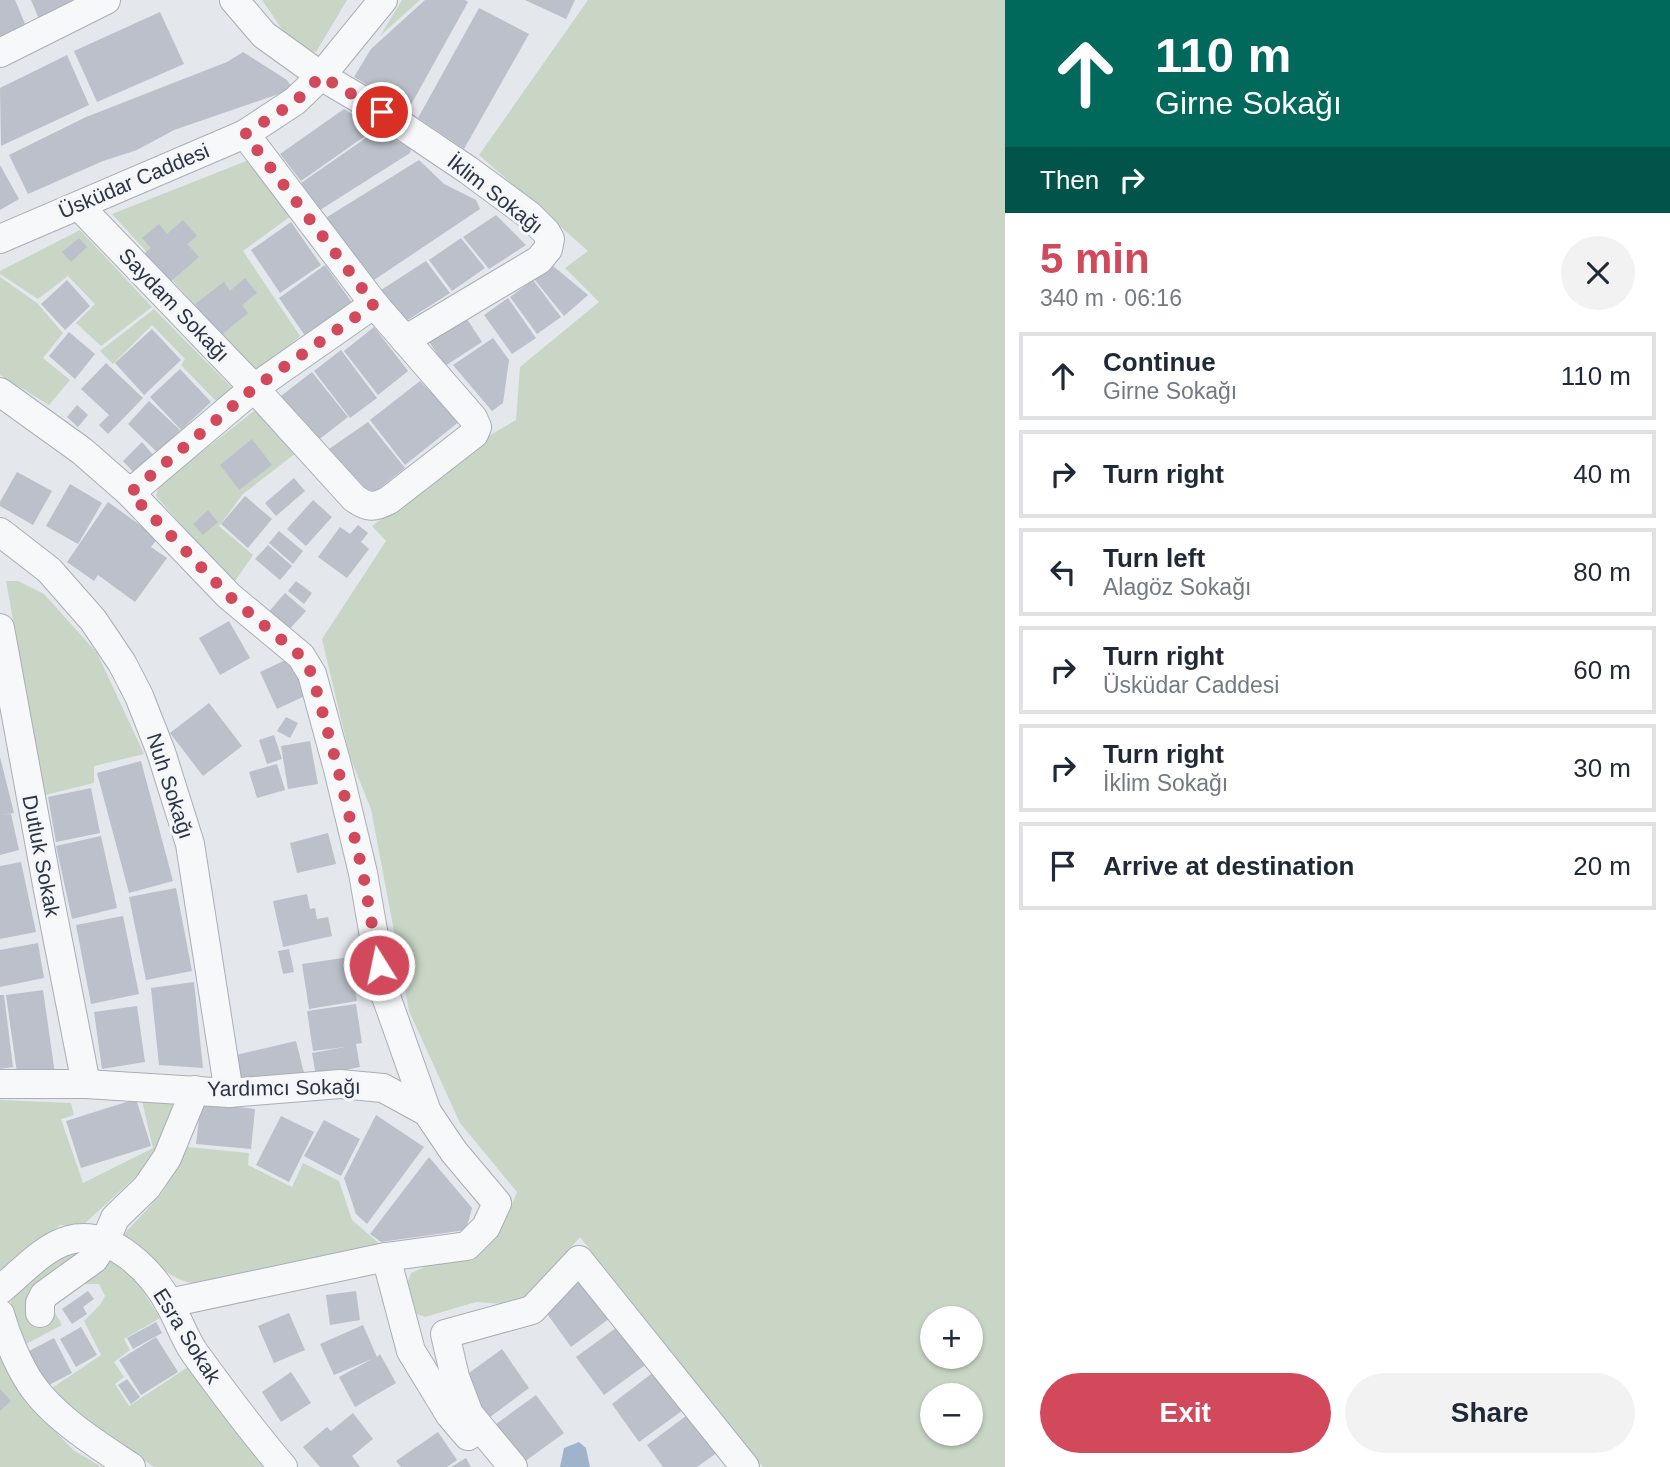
<!DOCTYPE html>
<html lang="en">
<head>
<meta charset="utf-8">
<style>
  body { margin:0; font-family:Helvetica,sans-serif; background:#f2f2f3; color:#1f2937; height:100vh; display:flex; flex-direction:column; font-size:26px; white-space:nowrap }
  * { box-sizing:border-box; margin:0 }
  p { font-size:23px; color:#747a83 }
  .icon { flex:none; width:38px; height:38px; fill:none; stroke:currentColor; stroke-width:2; stroke-linecap:round; stroke-linejoin:round }
  .map { position:relative; flex:1; overflow:hidden }
  .details { display:flex; flex-direction:column; background:#fff; width:665px }
  .details>* { flex:none }
  .guide { background:#00695c; color:#fff; overflow:hidden }
  .controls { position:absolute; left:920px; top:1306px; display:grid; gap:14px }
  .controls a { display:grid; place-items:center; width:63px; height:63px; border-radius:50%; background:#fff; box-shadow:0 2px 5px #0004; font-size:35px }
  .pin { position:absolute; display:grid; place-items:center; width:60px; height:60px; color:#fff; margin:-30px; border:4px solid #fff; border-radius:50%; box-shadow:0 2px 7px #0007 }
  .me { position:absolute; width:77px; margin:-38px; rotate:350deg; stroke-linejoin:round; filter:drop-shadow(0 0 5px #0008) }
  .turn { display:flex; align-items:center; gap:24px; height:147px; padding:0 35px; font-size:32px }
  .turn .icon { width:91px; height:91px; stroke-width:2.5 }
  .turn b { display:block; font-size:49px; line-height:60px }
  .then { display:flex; align-items:center; height:66px; padding:0 35px; background:#0003; gap:14px; font-size:26px }
  .round { display:grid; place-items:center; flex:none; width:74px; height:74px; border-radius:37px; background:#f2f2f3 }
  .summary { display:flex; align-items:center; justify-content:space-between; height:119px; padding:0 35px }
  h1 { font-size:42px; font-weight:800; line-height:52px; color:#d1495b }
  .button { display:flex; gap:14px; margin-top:auto; padding:14px 35px }
  .button a { flex:1; height:80px; border-radius:42px; background:#d1495b; color:#fff; font-size:28px; font-weight:800; line-height:80px; text-align:center }
  .button a+a { background:#f2f2f3; color:#1f2937 }
  ul { padding:0; list-style:none }
  li { display:flex; align-items:center; gap:21px; height:88px; margin:0 14px 10px; padding:0 21px; border:4px solid #e0e1e3; border-radius:0px }
  li div { flex:1 }
  li b { display:block; font-size:26px }
  li em { font-style:normal }
  main { display:flex; flex:1; min-height:0 }
  .map>svg:first-child { display:block }
</style>
</head>
<body>
<main>
<div class="map">
<svg width="1005" height="1467" viewBox="0 0 1005 1467">
  <rect width="100%" height="100%" fill="#e4e7ec"/>
  <g fill="#c9d6c5" fill-rule="evenodd">
    <path d="M262,0H347L316,52L295,48Z"/>
    <path d="M402,0H420L380,36Z"/>
    <path d="M588,0H1005V1467H763L580,1237L520,1305L476,1302L425,1317L417,1314L406,1286L411,1273L490,1238L505,1222L517,1192L460,1123L409,1011L371,809L350,757L322,639L386,541L372,526L489,436L516,420L520,367L599,302L565,268L588,251L479,155ZM933,1318H971V1356H933ZM933,1395H971V1433H933Z"/>
    <path d="M249,160L291,216L243,251L300,336L257,373L112,214Z"/>
    <path d="M80,230L152,307L101,346L76,323L95,304L68,276L38,299L0,274V271Z"/>
    <path d="M0,277L37,303L63,333L43,358L70,380L49,405L0,375Z"/>
    <path d="M154,309L232,388L216,401L181,365L185,359L152,325L113,364L100,351Z"/>
    <path d="M254,411L261,415L296,453L243,494L219,526L253,555L233,584L156,496L158,489L167,479Z"/>
    <path d="M6,581H18L44,594L97,653L144,754L94,766V783L45,795Z"/>
    <path d="M0,1100L71,1103L74,1115L61,1119L83,1183L153,1148L142,1101L171,1103L177,1111L144,1169L82,1226L60,1225L0,1271Z"/>
    <path d="M187,1147L249,1153L248,1165L292,1187L303,1163L339,1181L352,1220L382,1246L210,1282C203,1282 194,1284 187,1282C163,1275 142,1251 124,1234L162,1193Z"/>
    <path d="M94,1250L35,1288L28,1296L26,1307L54,1311L62,1325L24,1345L11,1311V1300L17,1288L64,1254Z"/>
    <path d="M106,1257L132,1274L160,1318L124,1339L130,1350L114,1362L124,1377L115,1384L129,1406L191,1365L210,1397L263,1467H154L79,1415L52,1388L101,1355L84,1321L100,1305L105,1296L99,1284H78Z"/>
    <path d="M0,1349L23,1397L73,1450L102,1467H0Z"/>
  </g>
  <path fill="#9fb4cc" d="M579,1442L586,1448L590,1467H560L564,1448Z"/>
  <g fill="#bbc0ca">
    <path d="M0,0H15L28,31L0,43Z"/>
    <path d="M31,0H83L39,19Z"/>
    <path d="M425,0H465L468,2L408,110L354,77L371,49Z"/>
    <path d="M525,0H575L566,19Z"/>
    <path d="M479,8L529,34L464,149L418,118Z"/>
    <path d="M160,12L184,64L97,102L74,51Z"/>
    <path d="M243,52L287,80L293,89L174,130L137,150L103,161L28,194L9,155L86,117L227,62Z"/>
    <path d="M67,55L89,105L1,146L0,88Z"/>
    <path d="M344,109L375,127V129L301,181L280,154Z"/>
    <path d="M376,131L411,148L410,153L320,210L301,183Z"/>
    <path d="M419,160L444,184L476,200L480,209L374,280L324,219Z"/>
    <path d="M0,165L19,199L0,210Z"/>
    <path d="M496,215L526,245L489,269L463,237Z"/>
    <path d="M183,220L197,236L187,244L199,257L169,283L144,254L151,248L142,238L159,224L167,234Z"/>
    <path d="M291,222L321,265L280,293L251,250Z"/>
    <path d="M79,238L87,247L71,262L62,252Z"/>
    <path d="M461,238L485,268L452,291L429,260Z"/>
    <path d="M426,261L450,293L406,321L381,290Z"/>
    <path d="M325,265L353,304L306,337L279,298Z"/>
    <path d="M552,265L588,295L564,316L534,279Z"/>
    <path d="M245,278L257,293L242,305L248,313L220,336L195,304L224,282L230,291Z"/>
    <path d="M67,280L90,306L65,330L41,304Z"/>
    <path d="M533,280L561,317L537,334L510,297Z"/>
    <path d="M508,298L536,338L512,354L484,315Z"/>
    <path d="M463,313L482,342L445,366L426,337Z"/>
    <path d="M374,327L408,371L378,395L344,351Z"/>
    <path d="M152,329L181,360L144,395L115,363Z"/>
    <path d="M69,332L95,354L75,379L49,356Z"/>
    <path d="M493,338L509,360L503,403L492,411L453,365Z"/>
    <path d="M341,350L377,398L350,418L314,371Z"/>
    <path d="M106,363L143,398L108,434L99,425L109,415L81,389Z"/>
    <path d="M180,369L211,402L181,430L150,397Z"/>
    <path d="M312,372L348,417L317,441L281,396Z"/>
    <path d="M420,381L460,421L405,465L370,420Z"/>
    <path d="M149,401L180,430L159,454L128,424Z"/>
    <path d="M77,405L88,415L78,427L67,417Z"/>
    <path d="M368,422L405,468L376,491L367,490L329,449Z"/>
    <path d="M252,439L272,465L239,490L220,465Z"/>
    <path d="M142,442L154,456L136,475L123,461Z"/>
    <path d="M17,472L52,491L33,525L0,506V502Z"/>
    <path d="M294,478L305,491L276,516L265,503Z"/>
    <path d="M70,484L102,503L78,544L46,526Z"/>
    <path d="M245,496L272,519L248,548L221,524Z"/>
    <path d="M313,500L332,517L306,546L287,529Z"/>
    <path d="M108,502L158,538L151,547L167,558L135,602L98,575L94,581L67,562Z"/>
    <path d="M208,510L218,522L203,535L193,524Z"/>
    <path d="M358,525L368,533L361,542L369,549L347,578L318,557L340,527L350,534Z"/>
    <path d="M279,531L303,551L293,564L269,543Z"/>
    <path d="M268,545L292,566L280,580L255,559Z"/>
    <path d="M296,581L312,593L304,604L288,591Z"/>
    <path d="M285,593L306,611L287,632L267,614Z"/>
    <path d="M229,621L250,658L220,675L199,638Z"/>
    <path d="M292,657L309,694L277,709L260,672Z"/>
    <path d="M209,703L242,746L203,776L170,733Z"/>
    <path d="M286,717L298,723L290,738L277,731Z"/>
    <path d="M274,735L282,759L267,764L259,740Z"/>
    <path d="M310,741L318,784L288,789L281,746Z"/>
    <path d="M0,757L14,813L3,815L11,814L19,850L0,855Z"/>
    <path d="M141,761L173,881L129,893L97,773Z"/>
    <path d="M277,764L285,790L257,798L249,772Z"/>
    <path d="M91,788L100,833L56,842L48,797Z"/>
    <path d="M328,833L336,864L297,873L290,843Z"/>
    <path d="M101,836L117,908L72,919L56,846Z"/>
    <path d="M21,862L36,932L0,939V866Z"/>
    <path d="M176,888L192,971L146,980L129,897Z"/>
    <path d="M307,894L310,909L315,908L317,919L328,917L332,936L283,947L273,901Z"/>
    <path d="M123,916L139,994L91,1004L76,925Z"/>
    <path d="M38,943L44,978L0,987V950Z"/>
    <path d="M289,949L294,972L283,974L278,951Z"/>
    <path d="M350,957L357,1001L309,1009L302,964Z"/>
    <path d="M194,982L203,1068L159,1065L151,988Z"/>
    <path d="M43,990L55,1074L18,1080L6,995Z"/>
    <path d="M0,995H4L13,1067L0,1069Z"/>
    <path d="M356,1004L362,1043L356,1044L360,1067L316,1076L312,1053L345,1047L313,1051L307,1011Z"/>
    <path d="M137,1006L145,1062L102,1069L94,1012Z"/>
    <path d="M296,1041L304,1073L244,1088L236,1055Z"/>
    <path d="M136,1099L151,1146L81,1168L66,1121Z"/>
    <path d="M201,1103L255,1109L251,1149L196,1144Z"/>
    <path d="M376,1115L424,1147L367,1224L356,1214L344,1178Z"/>
    <path d="M281,1116L314,1132L289,1182L256,1165Z"/>
    <path d="M324,1120L360,1139L341,1176L304,1156Z"/>
    <path d="M429,1157L472,1208L466,1230L381,1242L370,1234Z"/>
    <path d="M587,1276L614,1315L571,1347L543,1308Z"/>
    <path d="M88,1291L94,1299L83,1307L87,1314L72,1324L62,1309Z"/>
    <path d="M356,1291L360,1320L330,1325L326,1295Z"/>
    <path d="M289,1313L305,1350L274,1363L258,1326Z"/>
    <path d="M156,1322L162,1333L133,1349L127,1338Z"/>
    <path d="M363,1325L377,1357L380,1354L396,1383L355,1407L339,1377L372,1359L334,1375L320,1344Z"/>
    <path d="M620,1325L648,1363L604,1395L576,1357Z"/>
    <path d="M81,1327L97,1355L76,1367L60,1339Z"/>
    <path d="M156,1337L178,1372L141,1395L119,1360Z"/>
    <path d="M54,1338L72,1373L45,1387L27,1352Z"/>
    <path d="M502,1349L529,1388L486,1420L458,1381Z"/>
    <path d="M655,1371L683,1410L639,1442L612,1404Z"/>
    <path d="M291,1372L311,1403L281,1422L262,1392Z"/>
    <path d="M127,1379L140,1397L131,1404L118,1385Z"/>
    <path d="M0,1389L11,1401L0,1411Z"/>
    <path d="M536,1395L564,1433L520,1465L492,1427Z"/>
    <path d="M353,1413L373,1439L352,1456L360,1467H320L303,1447L327,1427L331,1431Z"/>
    <path d="M690,1413L718,1452L697,1467H663L647,1445Z"/>
    <path d="M438,1432L457,1460L447,1467H401L396,1461Z"/>
    <path d="M466,1458L471,1467H451Z"/>
  </g>
  <g fill="none" stroke-linecap="round" stroke-linejoin="round">
    <g stroke="#a9aeb7" stroke-width="30">
      <g id="minor">
        <path d="M234,0L264,35L321,76L382,112L468,170L529,215L546,232L550,239L548,249L539,260L405,340"/>
        <path d="M0,53L106,0"/>
        <path d="M79,206L254,388L354,498C368,508 374,508 389,500L474,434L477,427L473,418L374,304L245,134"/>
        <path d="M0,239L245,134L295,101L321,76L383,0"/>
        <path d="M0,392L82,451L130,493L229,596L301,656L312,674L338,769L363,873L383,988L427,1112"/>
        <path d="M130,493L254,388L374,304"/>
        <path d="M0,532L49,570L93,620L122,663L139,696L161,752L190,844L229,1093"/>
        <path d="M0,628L48,890L86,1084"/>
        <path d="M0,1084H86L229,1093L340,1084L383,1088L427,1112L454,1152L497,1203L486,1227L467,1246L386,1257L169,1303"/>
        <path d="M386,1257L411,1351L450,1415L468,1436"/>
        <path d="M0,1290C20,1274 43,1247 69,1240C111,1229 152,1271 170,1305C179,1321 184,1337 194,1352C223,1392 251,1430 283,1467"/>
        <path d="M40,1313V1303L44,1295L94,1259L105,1242L115,1218L147,1187L167,1158L195,1090"/>
        <path d="M0,1314C6,1335 18,1365 31,1384C53,1417 98,1445 131,1467"/>
        <path d="M513,1467L469,1414L455,1377L445,1334L532,1310L579,1260L745,1467"/>
      </g>
    </g>
    <use href="#minor" stroke="#f7f8fa" stroke-width="28"/>
  </g>
  <g fill="none" stroke-linecap="round" stroke-linejoin="round">
    <path stroke="#d1495b" stroke-width="12" stroke-dasharray="0 21.6" d="M379,965L363,873L338,769L312,674L301,656L229,596L130,493L254,388L374,304L245,134L296,101L321,76L382,112"/>
  </g>
  <g text-anchor="middle" stroke-width="6" stroke-linejoin="round" paint-order="stroke">
    <g font-size="21" fill="#2b3445" stroke="#f4f6f9">
      <text transform="translate(134 181) rotate(-23)" y="7">Üsküdar Caddesi</text>
      <text transform="translate(495 194) rotate(38)" y="7">İklim Sokağı</text>
      <text transform="translate(174 305) rotate(46)" y="7">Saydam Sokağı</text>
      <text transform="translate(170 786) rotate(72)" y="7">Nuh Sokağı</text>
      <text transform="translate(41 856) rotate(79)" y="7">Dutluk Sokak</text>
      <text transform="translate(284 1088) rotate(-1)" y="7">Yardımcı Sokağı</text>
      <text transform="translate(187 1336) rotate(58)" y="7">Esra Sokak</text>
    </g>
  </g>
</svg>
<div class="controls">
<a>+</a>
<a>−</a>
</div>
<div class="pin" style="left:382px;top:112px;background:#d93025"><svg class="icon" aria-label="arrive" viewBox="0 0 24 24"><path d="M6 21V4h12l-3 4 3 4H6"/></svg></div>
<svg class="me" style="left:379px;top:965px" viewBox="-20 -20 40 40"><circle r="17" fill="#d1495b" stroke="#fff" stroke-width="3"/><path d="M0-11L8 9 0 5-8 9z" fill="#fff"/></svg>
</div>
<section class="details">
<div class="guide">
<div class="turn"><svg class="icon" aria-label="ahead" viewBox="0 0 24 24"><path d="M12 20V5M6 11l6-6 6 6"/></svg><div><b>110 m</b>Girne Sokağı</div></div>
<div class="then">Then<svg class="icon" aria-label="right" viewBox="0 0 24 24"><path d="M7 20v-9h11M14 6l5 5-5 5"/></svg></div>
</div>
<div class="summary"><div><h1>5 min</h1><p>340 m · 06:16</p></div><a class="round"><svg class="icon" aria-label="close" viewBox="0 0 24 24"><path d="M6 6l12 12M18 6L6 18"/></svg></a></div>
<ul>
<li><svg class="icon" aria-label="ahead" viewBox="0 0 24 24"><path d="M12 20V5M6 11l6-6 6 6"/></svg><div><b>Continue</b><p>Girne Sokağı</p></div><em>110 m</em></li>
<li><svg class="icon" aria-label="right" viewBox="0 0 24 24"><path d="M7 20v-9h11M14 6l5 5-5 5"/></svg><div><b>Turn right</b></div><em>40 m</em></li>
<li><svg class="icon" aria-label="left" viewBox="0 0 24 24"><path d="M17 20v-9H6M10 6l-5 5 5 5"/></svg><div><b>Turn left</b><p>Alagöz Sokağı</p></div><em>80 m</em></li>
<li><svg class="icon" aria-label="right" viewBox="0 0 24 24"><path d="M7 20v-9h11M14 6l5 5-5 5"/></svg><div><b>Turn right</b><p>Üsküdar Caddesi</p></div><em>60 m</em></li>
<li><svg class="icon" aria-label="right" viewBox="0 0 24 24"><path d="M7 20v-9h11M14 6l5 5-5 5"/></svg><div><b>Turn right</b><p>İklim Sokağı</p></div><em>30 m</em></li>
<li><svg class="icon" aria-label="arrive" viewBox="0 0 24 24"><path d="M6 21V4h12l-3 4 3 4H6"/></svg><div><b>Arrive at destination</b></div><em>20 m</em></li>
</ul>
<div class="button"><a>Exit</a><a>Share</a></div>
</section>
</main>
</body>
</html>
